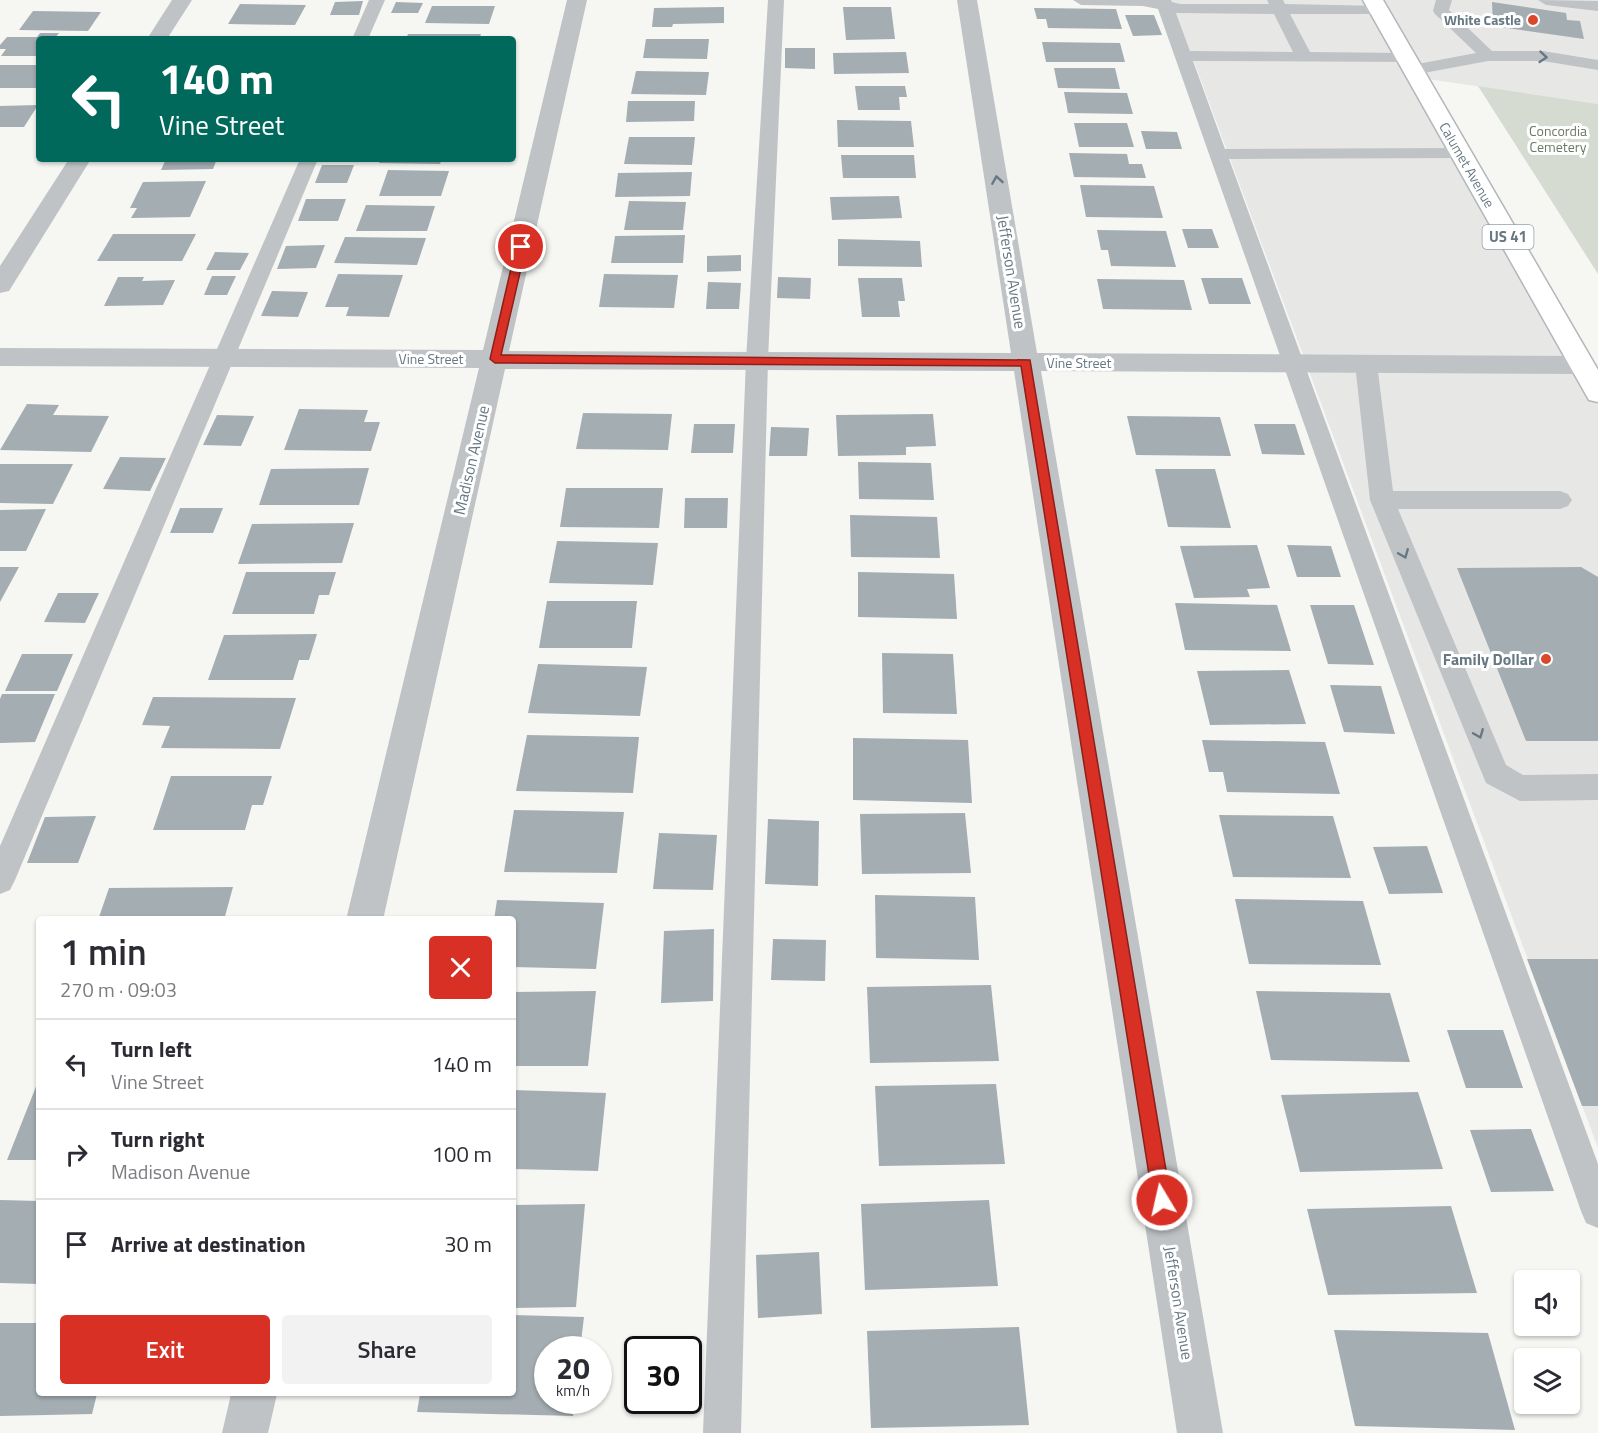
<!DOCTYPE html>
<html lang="en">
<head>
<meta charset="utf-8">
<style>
  body { margin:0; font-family:"Titillium Web",sans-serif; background:#f2f2f3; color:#2b2b33; height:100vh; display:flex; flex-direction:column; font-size:22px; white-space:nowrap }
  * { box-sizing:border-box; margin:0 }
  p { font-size:20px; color:#7c7c81 }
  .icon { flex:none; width:33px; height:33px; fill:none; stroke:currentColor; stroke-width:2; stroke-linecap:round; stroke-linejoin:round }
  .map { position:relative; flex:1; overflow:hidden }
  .details { position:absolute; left:36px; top:916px; width:480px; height:480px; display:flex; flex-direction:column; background:#fff; border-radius:6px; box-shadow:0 2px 4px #0004 }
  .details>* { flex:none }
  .banner { position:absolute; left:36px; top:36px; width:480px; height:126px; border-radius:6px; box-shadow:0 2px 4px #0004; background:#00695c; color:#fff; overflow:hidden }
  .buttons { position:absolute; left:1514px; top:1270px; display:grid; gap:12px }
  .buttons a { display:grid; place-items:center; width:66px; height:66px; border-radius:6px; background:#fff; box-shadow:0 2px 4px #0004; font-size:30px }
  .speed { position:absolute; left:534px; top:1336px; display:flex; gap:12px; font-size:30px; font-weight:700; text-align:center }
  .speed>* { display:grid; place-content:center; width:78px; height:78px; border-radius:50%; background:#fff; box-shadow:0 2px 4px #0004; line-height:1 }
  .speed small { font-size:15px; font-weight:400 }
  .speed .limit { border:3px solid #111; border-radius:9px; background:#fff; color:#111 }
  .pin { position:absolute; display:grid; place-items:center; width:51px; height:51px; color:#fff; margin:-26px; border:3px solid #fff; border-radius:50%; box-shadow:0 2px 6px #0007 }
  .me { position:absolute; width:66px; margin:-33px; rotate:351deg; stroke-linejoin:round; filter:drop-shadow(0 0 4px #0008) }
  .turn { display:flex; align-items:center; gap:21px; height:126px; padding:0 24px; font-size:27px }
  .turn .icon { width:78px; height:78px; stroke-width:2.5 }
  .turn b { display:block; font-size:42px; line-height:51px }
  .round { display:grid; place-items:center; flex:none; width:63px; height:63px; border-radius:6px; background:#f2f2f3 }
  .summary { display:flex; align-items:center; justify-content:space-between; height:102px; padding:0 24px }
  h1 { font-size:36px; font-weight:600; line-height:45px }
  .cta { display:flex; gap:12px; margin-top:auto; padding:12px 24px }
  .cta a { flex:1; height:69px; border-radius:6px; background:#d93025; color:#fff; font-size:24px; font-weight:600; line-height:69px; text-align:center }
  .cta a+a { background:#f2f2f3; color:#2b2b33 }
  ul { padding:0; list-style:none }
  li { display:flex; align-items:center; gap:18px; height:90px; padding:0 24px; border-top:2px solid #e1e1e2 }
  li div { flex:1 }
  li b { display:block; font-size:22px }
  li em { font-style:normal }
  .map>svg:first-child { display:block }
</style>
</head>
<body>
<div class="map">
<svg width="1598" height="1433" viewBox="0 0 1598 1433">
  <rect width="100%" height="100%" fill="#f6f6f3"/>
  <g fill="#e7e7e6">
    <path d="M1171,0H1367L1598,405V1148Z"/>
    <path d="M1382,0H1598V104L1428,79Z"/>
  </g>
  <path fill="#d6dbd2" d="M1478,86L1598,104V274Z"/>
  <g fill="#a4adb2">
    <path d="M363,1L359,15H330L335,2Z"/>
    <path d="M396,2L423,3L418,13H391Z"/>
    <path d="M1492,2L1566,13L1567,20L1580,21L1584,39L1493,26Z"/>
    <path d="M240,4L306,5L295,25L228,24Z"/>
    <path d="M432,6H495L489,24L425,23Z"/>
    <path d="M724,7V23L673,24L672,27H652L654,8Z"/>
    <path d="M843,7H891L895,39L846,40Z"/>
    <path d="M1034,8L1116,9L1122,29L1048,28L1046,19H1037Z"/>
    <path d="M33,11L101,12L88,31L19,30Z"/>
    <path d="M1125,15H1154L1162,35L1133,36Z"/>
    <path d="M40,33H59L54,39H39V56H1L6,49H0V45L7,37H37Z"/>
    <path d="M408,34H481L479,39H406Z"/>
    <path d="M646,39H709L707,59L643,58Z"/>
    <path d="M1042,42L1120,43L1125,62H1046Z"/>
    <path d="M785,48H815V69L785,68Z"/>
    <path d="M906,52L909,73L834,74L833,53Z"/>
    <rect x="0" y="65" width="39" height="23"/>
    <path d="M1054,68H1115L1120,89L1058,88Z"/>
    <path d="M636,71L709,72L706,95L631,94Z"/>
    <path d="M855,86H905L907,97H899L900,110H858Z"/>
    <path d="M1064,92L1127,93L1133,114L1068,113Z"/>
    <path d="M628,101H695L694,121L626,122Z"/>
    <path d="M38,105L24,127H0V106Z"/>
    <path d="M837,120L911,121L914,147H838Z"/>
    <path d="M1074,123H1127L1134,147H1079Z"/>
    <path d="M1141,131L1177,132L1182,149H1146Z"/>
    <path d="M629,137H695L692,165L624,164Z"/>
    <path d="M1069,153L1127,154L1129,164H1142L1146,178L1074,177Z"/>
    <path d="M841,155H914L916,178H843Z"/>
    <path d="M166,159H217L213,169L161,170Z"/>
    <path d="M381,159H442L440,164L379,163Z"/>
    <path d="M322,165H354L347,183H315Z"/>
    <path d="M388,170L449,171L441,196H379Z"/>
    <path d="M692,172L690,196L615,197L618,173Z"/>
    <path d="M206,181L190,217L131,218L137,208H130L143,182Z"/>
    <path d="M1080,185L1154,186L1163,218L1086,217Z"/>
    <path d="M899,196L902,218L832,220L830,197Z"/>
    <path d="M306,199H346L338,221H298Z"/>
    <path d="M629,201L686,202L683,230H624Z"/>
    <path d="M366,205L435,206L427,231H356Z"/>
    <path d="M1182,229H1212L1219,248H1188Z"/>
    <path d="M1097,230L1166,231L1176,267L1111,266L1108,250H1101Z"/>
    <path d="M113,234H196L182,261H97Z"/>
    <path d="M685,235L683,263H611L615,236Z"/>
    <path d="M345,237L426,238L417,265L334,263Z"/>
    <path d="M838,239L920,241L922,267L838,266Z"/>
    <path d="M325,245L316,268L277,269L286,246Z"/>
    <path d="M215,252L249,253L240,270H206Z"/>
    <path d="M741,255V271L707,272V256Z"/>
    <path d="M338,274L403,275L389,317L346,316L349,307H325Z"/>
    <path d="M604,274L678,275L674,308L599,307Z"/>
    <path d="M212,276H236L227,295H204Z"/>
    <path d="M118,277H144L142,281L175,280L163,305L104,306Z"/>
    <path d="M778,277L811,278L810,299L777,298Z"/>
    <path d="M858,278H902L905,301H898L900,317H862Z"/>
    <path d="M1201,278H1242L1251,304H1209Z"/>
    <path d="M1097,279L1184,280L1192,310L1103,309Z"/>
    <path d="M708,282L741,283L739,309H706Z"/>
    <path d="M272,291L308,292L298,317L261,316Z"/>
    <path d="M27,404L59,405L53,415L109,416L91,452L0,450Z"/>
    <path d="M299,409L368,410L364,422H380L371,451L284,450Z"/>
    <path d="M583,413L672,414L668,450L576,449Z"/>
    <path d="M933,414L936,446L906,447V455L838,456L836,415Z"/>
    <path d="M217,415L254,416L241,446L203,445Z"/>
    <path d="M1127,416L1220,417L1231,456L1136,455Z"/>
    <path d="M694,424H735L733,453H691Z"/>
    <path d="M1254,424H1295L1305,455L1262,454Z"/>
    <path d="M771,427L809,428L807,456H769Z"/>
    <path d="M120,457L166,458L150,491L103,489Z"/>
    <path d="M858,462L931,463L934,500L859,499Z"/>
    <path d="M0,464H73L53,504L0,503Z"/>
    <path d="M369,468L359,505H259L271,469Z"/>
    <path d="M1155,469H1215L1231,528L1168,527Z"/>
    <path d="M566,488H663L659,528L560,527Z"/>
    <path d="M685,498H728L727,528H684Z"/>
    <path d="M180,508H223L213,533H170Z"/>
    <path d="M46,509L26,551H0V510Z"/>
    <path d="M850,515L937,517L940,558L851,557Z"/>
    <path d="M354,523L342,563L238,564L252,524Z"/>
    <path d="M557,541L658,543L653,585L549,583Z"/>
    <path d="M1257,545L1270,588L1247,589L1250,597L1194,598L1180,546Z"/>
    <path d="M1287,545L1331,546L1341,577H1297Z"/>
    <path d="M0,567H19L0,602Z"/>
    <path d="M1581,567L1598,577V741H1526L1457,568Z"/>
    <path d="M246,572H336L329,595H319L314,614H232Z"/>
    <path d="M858,572L954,574L957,619L858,617Z"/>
    <path d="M58,593H99L85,623L44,622Z"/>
    <path d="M547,601H637L632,648H539Z"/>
    <path d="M1175,603L1277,605L1291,651L1185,650Z"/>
    <path d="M1310,605H1354L1374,665L1328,664Z"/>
    <path d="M317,634L309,660H299L293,680H208L224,635Z"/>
    <path d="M882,653L953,654L957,714L883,713Z"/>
    <path d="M22,654H73L57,691H5Z"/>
    <path d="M538,664L647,667L640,716L528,713Z"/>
    <path d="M1289,670L1306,724L1210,725L1197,671Z"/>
    <path d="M1330,685L1381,686L1395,734L1344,732Z"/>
    <path d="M2,694H55L35,742L0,743V699Z"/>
    <path d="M153,697L296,698L280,749L161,748L170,726L142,725Z"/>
    <path d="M527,735L639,737L633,793L516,791Z"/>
    <path d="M853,738L968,740L972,803L853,800Z"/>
    <path d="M1202,740L1325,742L1340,794L1227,792L1223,772H1209Z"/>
    <path d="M171,776H272L263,805H252L245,830H153Z"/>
    <path d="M514,810L624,812L617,873L504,872Z"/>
    <path d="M965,813L971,873L862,874L860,814Z"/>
    <path d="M1219,815L1333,816L1351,878L1233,877Z"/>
    <path d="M96,816L78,863H27L45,817Z"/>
    <path d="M768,819L819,821L818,886L765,884Z"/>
    <path d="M659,833L717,835L713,890L653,889Z"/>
    <path d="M1427,846L1443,893L1389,894L1373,847Z"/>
    <path d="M233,887L224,920H98L109,888Z"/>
    <path d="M875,895L975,897L979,960L876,958Z"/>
    <path d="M1235,899L1363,901L1381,965L1249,964Z"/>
    <path d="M497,900L604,903L596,969L513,967V920H494Z"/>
    <path d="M714,929L713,1001L661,1003L664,931Z"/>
    <path d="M773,939L826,940L825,981L771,980Z"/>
    <path d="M1527,959H1598V1106H1582Z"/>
    <path d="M991,985L999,1061L870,1063L867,987Z"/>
    <path d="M596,991L588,1066H513V992Z"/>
    <path d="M1256,991L1390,993L1410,1062L1271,1060Z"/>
    <path d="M1447,1030H1503L1523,1088H1466Z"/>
    <path d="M39,1079V1160H7Z"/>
    <path d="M996,1084L1005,1164L879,1166L875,1086Z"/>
    <path d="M513,1090L606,1093L598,1171L513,1169Z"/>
    <path d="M1418,1092L1443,1169L1300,1172L1281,1095Z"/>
    <path d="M1531,1129L1554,1191L1491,1192L1470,1130Z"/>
    <path d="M0,1200L39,1201V1284L0,1283Z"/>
    <path d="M989,1200L998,1286L865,1290L861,1204Z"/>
    <path d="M585,1204L576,1307L513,1308V1205Z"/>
    <path d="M1451,1206L1477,1293L1328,1295L1307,1209Z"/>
    <path d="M819,1252L822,1314L758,1318L756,1255Z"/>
    <path d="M513,1315L584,1317L580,1350H548V1401H575L573,1416L417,1412L420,1394H513Z"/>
    <path d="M0,1323H39V1394H97L92,1414L0,1416Z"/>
    <path d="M1019,1327L1029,1425L871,1428L867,1331Z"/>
    <path d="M1334,1330L1488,1333L1515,1430L1355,1426Z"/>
  </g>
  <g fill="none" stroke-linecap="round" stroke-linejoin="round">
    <g stroke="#b2b7ba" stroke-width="3">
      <path id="primary" d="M1363,0H1383L1598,370V402L1589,400L1585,393Z"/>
    </g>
    <g fill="#bfc3c6" fill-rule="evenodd">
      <path d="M369,0H385L368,39H352Z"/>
      <path d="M768,0H784L768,360L741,1433H703L746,360Z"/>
      <path d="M1073,0H1171L1172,2L1180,4H1269L1267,0H1283L1285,4L1384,6L1386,9L1378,14H1290L1310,52L1406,53L1414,58L1412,62L1193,61L1225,149L1460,148L1466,149L1469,153L1466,157L1460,158L1229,159L1598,1164V1228L1586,1223L1581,1211L1158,9L1143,6L1081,5ZM1176,13L1274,14L1293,52L1190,51Z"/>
      <path d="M1436,0H1452L1449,10L1492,51H1543L1598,60V70L1543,61H1488L1413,75L1407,74L1405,70L1407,66L1476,53L1435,14L1433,11Z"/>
      <path d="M1538,0L1598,1V11L1546,5Z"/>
      <path d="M300,159H318L15,880L10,890L0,894V846Z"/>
      <path d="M1366,357L1374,359L1377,364L1393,491H1560L1568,494L1572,500L1568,506L1560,509H1398L1506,765L1523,775L1598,774V800L1520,801L1486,783L1370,500L1355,364L1358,359Z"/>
    </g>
    <g fill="#bfc3c6" fill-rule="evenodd">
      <path d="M172,0H192L167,39H147Z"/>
      <path d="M567,0H587L509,351L1011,353L957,0H977L1037,353L1582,356L1591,359L1595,365L1591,371L1582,374L1041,371L1223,1433H1177L1014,371L505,369L383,920H346L479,368L0,366V348L483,350Z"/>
      <path d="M69,159H91L9,291L0,293V266Z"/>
      <path d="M231,1394H277L268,1433H222Z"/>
    </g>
    <use href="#primary" fill="#fff" fill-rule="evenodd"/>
  </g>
  <defs><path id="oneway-chevron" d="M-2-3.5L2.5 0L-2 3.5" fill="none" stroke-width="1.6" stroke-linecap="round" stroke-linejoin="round" transform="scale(1.5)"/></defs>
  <g stroke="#667883">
    <use href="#oneway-chevron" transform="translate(1543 57) rotate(5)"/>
    <use href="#oneway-chevron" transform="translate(997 180) rotate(-99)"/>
    <use href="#oneway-chevron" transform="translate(1404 554) rotate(68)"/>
    <use href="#oneway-chevron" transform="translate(1479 734) rotate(68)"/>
  </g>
  <path fill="#d93025" stroke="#8d1f18" stroke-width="1.5" d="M521,244L526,247L501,355L1030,360L1171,1200L1168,1206L1162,1209L1156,1206L1153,1200L1021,366L495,363L490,359L516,247Z"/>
  <g fill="#dc462c" stroke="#fff" stroke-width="2">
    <circle cx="1533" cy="20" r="6"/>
    <circle cx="1546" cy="659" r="6"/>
  </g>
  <g text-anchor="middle" stroke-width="6" stroke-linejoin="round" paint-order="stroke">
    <g font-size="14" font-weight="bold" fill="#667883" stroke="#fff" text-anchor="end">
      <text x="1521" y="25">White Castle</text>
    </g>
    <g font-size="14" fill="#6b7a65" stroke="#fff">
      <text x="1558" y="136">Concordia<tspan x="1558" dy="16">Cemetery</tspan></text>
    </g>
    <g font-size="14" fill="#667883" stroke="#fff">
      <text transform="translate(1467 165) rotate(60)" y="5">Calumet Avenue</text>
      <text x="431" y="364">Vine Street</text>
      <text x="1079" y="368">Vine Street</text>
    </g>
    <rect fill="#fff" stroke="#94a0a8" stroke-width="1.5" x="1482.5" y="225" width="51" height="24" rx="4.5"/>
    <g font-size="15" font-weight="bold" fill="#667883">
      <text x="1508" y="242">US 41</text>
    </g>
    <g font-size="16" fill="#667883" stroke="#fff">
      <text transform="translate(1012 272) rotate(81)" y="6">Jefferson Avenue</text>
      <text transform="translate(471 460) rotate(-77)" y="6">Madison Avenue</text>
      <text transform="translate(1179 1303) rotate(81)" y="6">Jefferson Avenue</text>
    </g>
    <g font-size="16" font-weight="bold" fill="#667883" stroke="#fff" text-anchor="end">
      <text x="1534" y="665">Family Dollar</text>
    </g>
  </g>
</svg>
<div class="buttons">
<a><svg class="icon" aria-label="sound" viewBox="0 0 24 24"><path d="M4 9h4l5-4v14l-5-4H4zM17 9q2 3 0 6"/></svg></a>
<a><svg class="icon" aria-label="layers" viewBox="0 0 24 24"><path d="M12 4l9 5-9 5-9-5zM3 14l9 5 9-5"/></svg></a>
</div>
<div class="speed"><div>20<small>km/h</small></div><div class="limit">30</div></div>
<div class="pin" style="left:521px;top:247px;background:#d93025"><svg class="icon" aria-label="arrive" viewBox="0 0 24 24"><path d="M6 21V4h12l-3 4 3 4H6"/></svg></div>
<svg class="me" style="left:1162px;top:1200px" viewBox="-20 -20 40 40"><circle r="17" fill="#d93025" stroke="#fff" stroke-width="3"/><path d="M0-11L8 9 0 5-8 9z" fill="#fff"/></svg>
<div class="banner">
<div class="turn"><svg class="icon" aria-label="left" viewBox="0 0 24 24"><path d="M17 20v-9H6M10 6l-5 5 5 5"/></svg><div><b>140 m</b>Vine Street</div></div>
</div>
<section class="details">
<div class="summary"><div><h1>1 min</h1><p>270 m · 09:03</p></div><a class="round" style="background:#d93025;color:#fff"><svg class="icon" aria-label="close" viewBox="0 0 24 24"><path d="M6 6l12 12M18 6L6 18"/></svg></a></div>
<ul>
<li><svg class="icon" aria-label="left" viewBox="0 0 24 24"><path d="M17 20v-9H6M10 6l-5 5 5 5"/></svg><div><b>Turn left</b><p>Vine Street</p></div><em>140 m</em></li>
<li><svg class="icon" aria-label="right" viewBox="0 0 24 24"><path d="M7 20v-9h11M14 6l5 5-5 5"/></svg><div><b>Turn right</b><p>Madison Avenue</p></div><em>100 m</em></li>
<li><svg class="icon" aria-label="arrive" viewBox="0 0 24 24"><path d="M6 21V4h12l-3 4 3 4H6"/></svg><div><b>Arrive at destination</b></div><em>30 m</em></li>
</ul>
<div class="cta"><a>Exit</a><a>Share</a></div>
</section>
</div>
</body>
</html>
